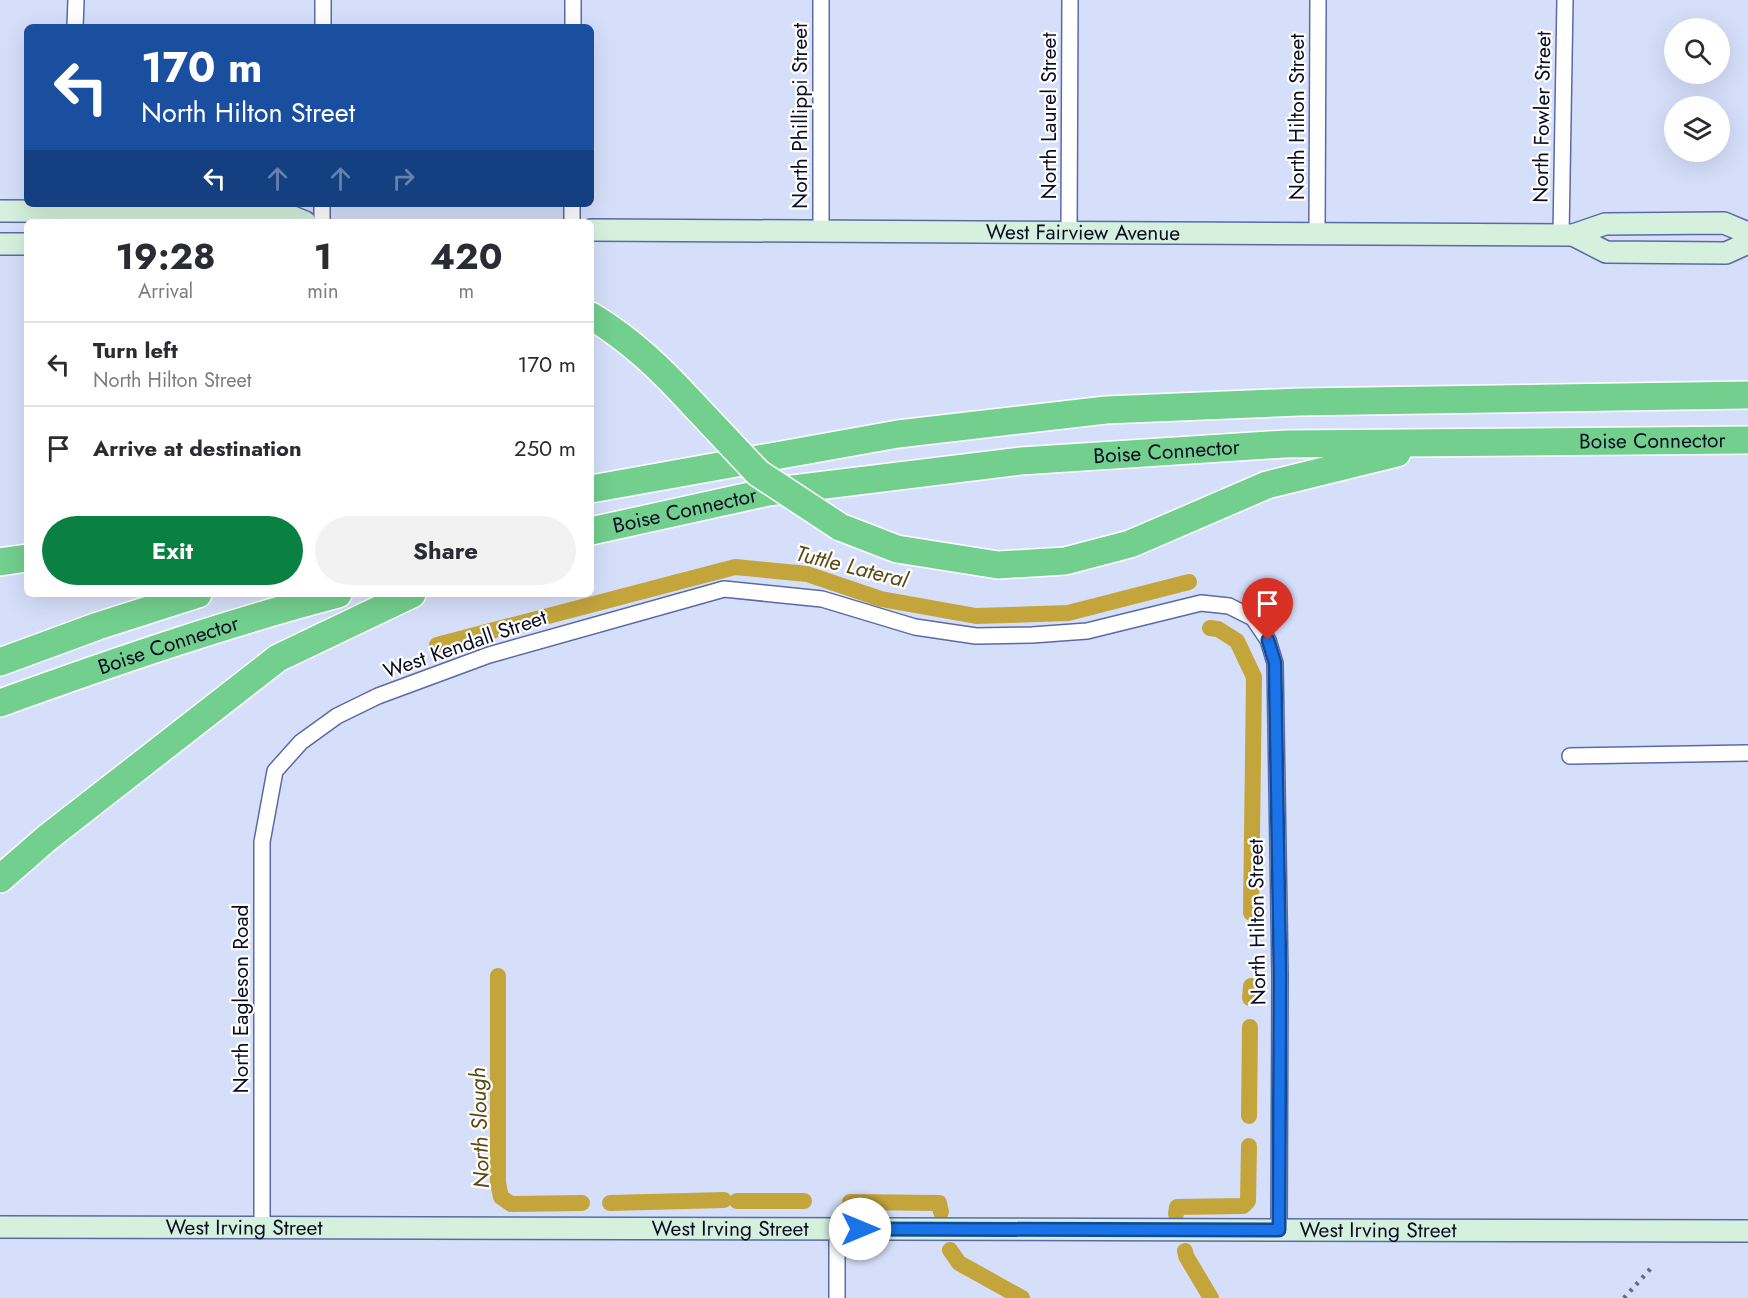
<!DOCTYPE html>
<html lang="en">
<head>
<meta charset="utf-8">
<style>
  body { margin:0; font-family:Jost,sans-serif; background:#f2f2f3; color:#2b2b33; height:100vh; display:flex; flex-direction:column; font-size:22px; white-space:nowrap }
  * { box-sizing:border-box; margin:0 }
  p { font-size:20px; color:#7c7c81 }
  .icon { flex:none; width:33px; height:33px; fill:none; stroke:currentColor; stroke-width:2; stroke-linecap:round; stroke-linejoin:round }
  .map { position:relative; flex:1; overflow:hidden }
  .drawer { position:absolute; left:24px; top:219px; width:570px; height:378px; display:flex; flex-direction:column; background:#fff; border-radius:9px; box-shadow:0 6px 24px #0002 }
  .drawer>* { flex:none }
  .hud { position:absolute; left:24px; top:24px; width:570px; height:183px; border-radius:9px; box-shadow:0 6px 24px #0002; background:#1a4fa0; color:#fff; overflow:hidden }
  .controls { position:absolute; left:1664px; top:18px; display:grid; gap:12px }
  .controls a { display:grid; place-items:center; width:66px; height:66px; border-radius:50%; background:#fff; box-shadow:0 6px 24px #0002; font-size:30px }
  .pin { position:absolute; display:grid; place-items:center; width:51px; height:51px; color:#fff; margin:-62px -26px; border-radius:50% 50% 50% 0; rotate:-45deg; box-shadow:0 0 6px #0007 }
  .pin .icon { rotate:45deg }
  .me { position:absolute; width:66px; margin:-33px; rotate:90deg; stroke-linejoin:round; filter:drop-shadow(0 0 4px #0008) }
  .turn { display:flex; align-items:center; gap:21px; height:126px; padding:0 18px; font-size:27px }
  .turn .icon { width:78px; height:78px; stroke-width:2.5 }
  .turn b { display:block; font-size:42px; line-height:51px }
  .lanes { display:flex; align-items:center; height:57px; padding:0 18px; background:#0003; justify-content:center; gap:30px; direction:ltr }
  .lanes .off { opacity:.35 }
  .eta { display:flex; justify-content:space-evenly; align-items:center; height:102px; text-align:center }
  .eta b { font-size:36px; font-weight:700; line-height:42px }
  .primary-button { display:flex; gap:12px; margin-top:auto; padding:12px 18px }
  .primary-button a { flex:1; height:69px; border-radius:36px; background:#0b8043; color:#fff; font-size:24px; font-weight:700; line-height:69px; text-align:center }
  .primary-button a+a { background:#f2f2f3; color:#2b2b33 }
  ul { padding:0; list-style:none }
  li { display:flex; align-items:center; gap:18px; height:84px; padding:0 18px; border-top:2px solid #e1e1e2 }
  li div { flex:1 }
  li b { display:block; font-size:22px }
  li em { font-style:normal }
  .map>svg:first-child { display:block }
</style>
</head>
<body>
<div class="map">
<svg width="1748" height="1298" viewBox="0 0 1748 1298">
  <rect width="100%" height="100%" fill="#d6dffa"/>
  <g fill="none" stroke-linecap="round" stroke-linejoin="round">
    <g stroke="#c4a53c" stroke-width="16">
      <path d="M1210,628L1218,629L1237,641L1254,677L1251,913"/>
      <path d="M437,645L735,567L807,574L881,599L976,616L1068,613L1189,582"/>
      <path d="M498,976V1183L501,1197L511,1204L582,1203"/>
      <path d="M1250,998L1251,986"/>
      <path d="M1249,1116L1250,1027"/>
      <path d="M737,1201H804"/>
      <path d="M850,1202L939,1203L941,1212"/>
      <path d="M610,1203L724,1200"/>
      <path d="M1176,1214L1177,1207L1243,1206L1248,1201L1249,1146"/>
      <path d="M950,1250L959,1263L1022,1298"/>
      <path d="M1185,1251L1186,1256L1211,1298"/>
    </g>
    <g stroke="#5b6aa6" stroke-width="18">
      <g id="street">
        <path d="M75,27L76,0"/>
        <path d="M323,27V0"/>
        <path d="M573,27V0"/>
        <path d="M322,222V204"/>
        <path d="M572,222V204"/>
        <path d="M821,231V0"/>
        <path d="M1069,232L1070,0"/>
        <path d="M1317,233L1318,0"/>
        <path d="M1561,235L1565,0"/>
        <path d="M1570,756L1748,753"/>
        <path d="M262,1227V842L275,771L301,742L337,716L378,696L489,655L724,589L822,599L915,627L976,636L1032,635L1087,631L1201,603L1229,606L1253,618L1268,640L1275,663L1280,975L1279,1230"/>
        <path d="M837,1298V1229"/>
      </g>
    </g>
    <g stroke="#5b6aa6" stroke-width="24">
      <g id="secondary">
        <path d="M0,211L281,212L305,222"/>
        <path id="s1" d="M591,230L1573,235L1605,224L1724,223L1748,233"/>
        <path d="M1573,235L1606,252L1726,253L1748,243"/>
        <path d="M0,244H27"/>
        <path id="s2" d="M0,1227L1748,1231"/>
      </g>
    </g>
    <g stroke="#fff" stroke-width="30">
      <g id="highway">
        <path d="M591,316C631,340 662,370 693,404"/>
        <path d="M591,489L898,434L1106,410L1299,402L1748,395"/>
        <path d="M840,527L897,549L998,565L1065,561L1130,544L1267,485L1397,453"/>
        <path id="s3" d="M591,531L768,492L1021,461L1285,444L1748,440"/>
        <path d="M0,562L27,558"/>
        <path d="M0,662L98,626L198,594"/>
        <path id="s4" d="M0,703C111,663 224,624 338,594"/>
        <path d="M0,879L47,838L278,658L412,594"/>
      </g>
    </g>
    <use href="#street" stroke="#fff" stroke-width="15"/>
    <use href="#secondary" stroke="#d5f1dd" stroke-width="21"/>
    <use href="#highway" stroke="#73cf8e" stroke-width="27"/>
    <path stroke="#656b84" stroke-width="4.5" stroke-dasharray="3 6" stroke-linecap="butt" d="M1624,1298L1653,1266"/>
    <g stroke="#fff" stroke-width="30" stroke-linecap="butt">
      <path id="highway-bridge" d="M693,404L758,473L840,527"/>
    </g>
    <use href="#highway-bridge" stroke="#73cf8e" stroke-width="27"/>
  </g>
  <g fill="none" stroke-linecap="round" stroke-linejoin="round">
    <g stroke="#114b97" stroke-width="15">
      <path id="route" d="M860,1229L1279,1230L1280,975L1275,663L1268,640"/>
    </g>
    <use href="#route" stroke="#1a73e8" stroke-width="10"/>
  </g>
  <g text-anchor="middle" stroke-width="4.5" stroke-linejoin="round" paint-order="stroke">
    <g font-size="21" fill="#080d24" stroke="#fff">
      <text transform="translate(800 116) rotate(-90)" y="7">North Phillippi Street</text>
      <text transform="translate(1049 116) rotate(-90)" y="7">North Laurel Street</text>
      <text transform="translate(1297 117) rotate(-90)" y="7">North Hilton Street</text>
      <text transform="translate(1542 117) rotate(-89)" y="7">North Fowler Street</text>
      <text dy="7" stroke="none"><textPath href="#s1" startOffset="492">West Fairview Avenue</textPath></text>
      <text dy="7" stroke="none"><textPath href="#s3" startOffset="1068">Boise Connector</textPath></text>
      <text dy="7" stroke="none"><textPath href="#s3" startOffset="582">Boise Connector</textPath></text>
      <text dy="7" stroke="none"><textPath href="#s3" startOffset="96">Boise Connector</textPath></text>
      <text transform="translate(465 644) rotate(-19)" y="7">West Kendall Street</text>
      <text dy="7" stroke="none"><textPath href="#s4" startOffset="178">Boise Connector</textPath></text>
      <text transform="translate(1257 922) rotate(-91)" y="7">North Hilton Street</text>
      <text transform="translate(241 999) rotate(-90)" y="7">North Eagleson Road</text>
      <text dy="7" stroke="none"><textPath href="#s2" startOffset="244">West Irving Street</textPath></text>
      <text dy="7" stroke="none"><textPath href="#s2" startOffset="730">West Irving Street</textPath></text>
      <text dy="7" stroke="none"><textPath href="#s2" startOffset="1378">West Irving Street</textPath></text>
    </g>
    <g font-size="22" font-style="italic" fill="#5a4911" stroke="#fff">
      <text transform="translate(852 566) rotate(14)" y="8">Tuttle Lateral</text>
      <text transform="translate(479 1128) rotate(-92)" y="8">North Slough</text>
    </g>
  </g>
</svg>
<div class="controls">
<a><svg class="icon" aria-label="search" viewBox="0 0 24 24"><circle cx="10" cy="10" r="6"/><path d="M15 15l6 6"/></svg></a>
<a><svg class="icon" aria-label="layers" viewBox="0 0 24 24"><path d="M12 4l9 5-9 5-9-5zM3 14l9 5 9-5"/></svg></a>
</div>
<div class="pin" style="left:1268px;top:640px;background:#d93025"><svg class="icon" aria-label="arrive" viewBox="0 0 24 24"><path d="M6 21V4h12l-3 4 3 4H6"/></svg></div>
<svg class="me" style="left:860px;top:1229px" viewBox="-20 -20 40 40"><circle r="19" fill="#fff"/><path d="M0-13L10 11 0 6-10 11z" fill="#1a73e8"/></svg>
<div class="hud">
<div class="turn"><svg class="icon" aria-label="left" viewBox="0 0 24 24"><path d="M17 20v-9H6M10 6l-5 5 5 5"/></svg><div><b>170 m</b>North Hilton Street</div></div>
<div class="lanes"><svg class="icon" aria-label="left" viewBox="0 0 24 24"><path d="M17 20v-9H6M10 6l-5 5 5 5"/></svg><svg class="icon off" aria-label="ahead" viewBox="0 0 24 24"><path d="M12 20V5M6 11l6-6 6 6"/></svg><svg class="icon off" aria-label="ahead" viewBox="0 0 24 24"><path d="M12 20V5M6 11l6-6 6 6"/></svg><svg class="icon off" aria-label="right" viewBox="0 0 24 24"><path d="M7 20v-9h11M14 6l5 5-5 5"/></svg></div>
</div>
<section class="drawer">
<div class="eta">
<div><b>19:28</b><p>Arrival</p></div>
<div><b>1</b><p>min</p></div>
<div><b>420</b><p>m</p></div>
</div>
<ul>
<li><svg class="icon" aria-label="left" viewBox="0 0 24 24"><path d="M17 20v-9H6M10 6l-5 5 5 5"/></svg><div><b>Turn left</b><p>North Hilton Street</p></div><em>170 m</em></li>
<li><svg class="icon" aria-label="arrive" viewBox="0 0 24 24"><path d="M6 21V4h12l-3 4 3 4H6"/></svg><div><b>Arrive at destination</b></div><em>250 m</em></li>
</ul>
<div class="primary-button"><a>Exit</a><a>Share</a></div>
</section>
</div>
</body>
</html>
